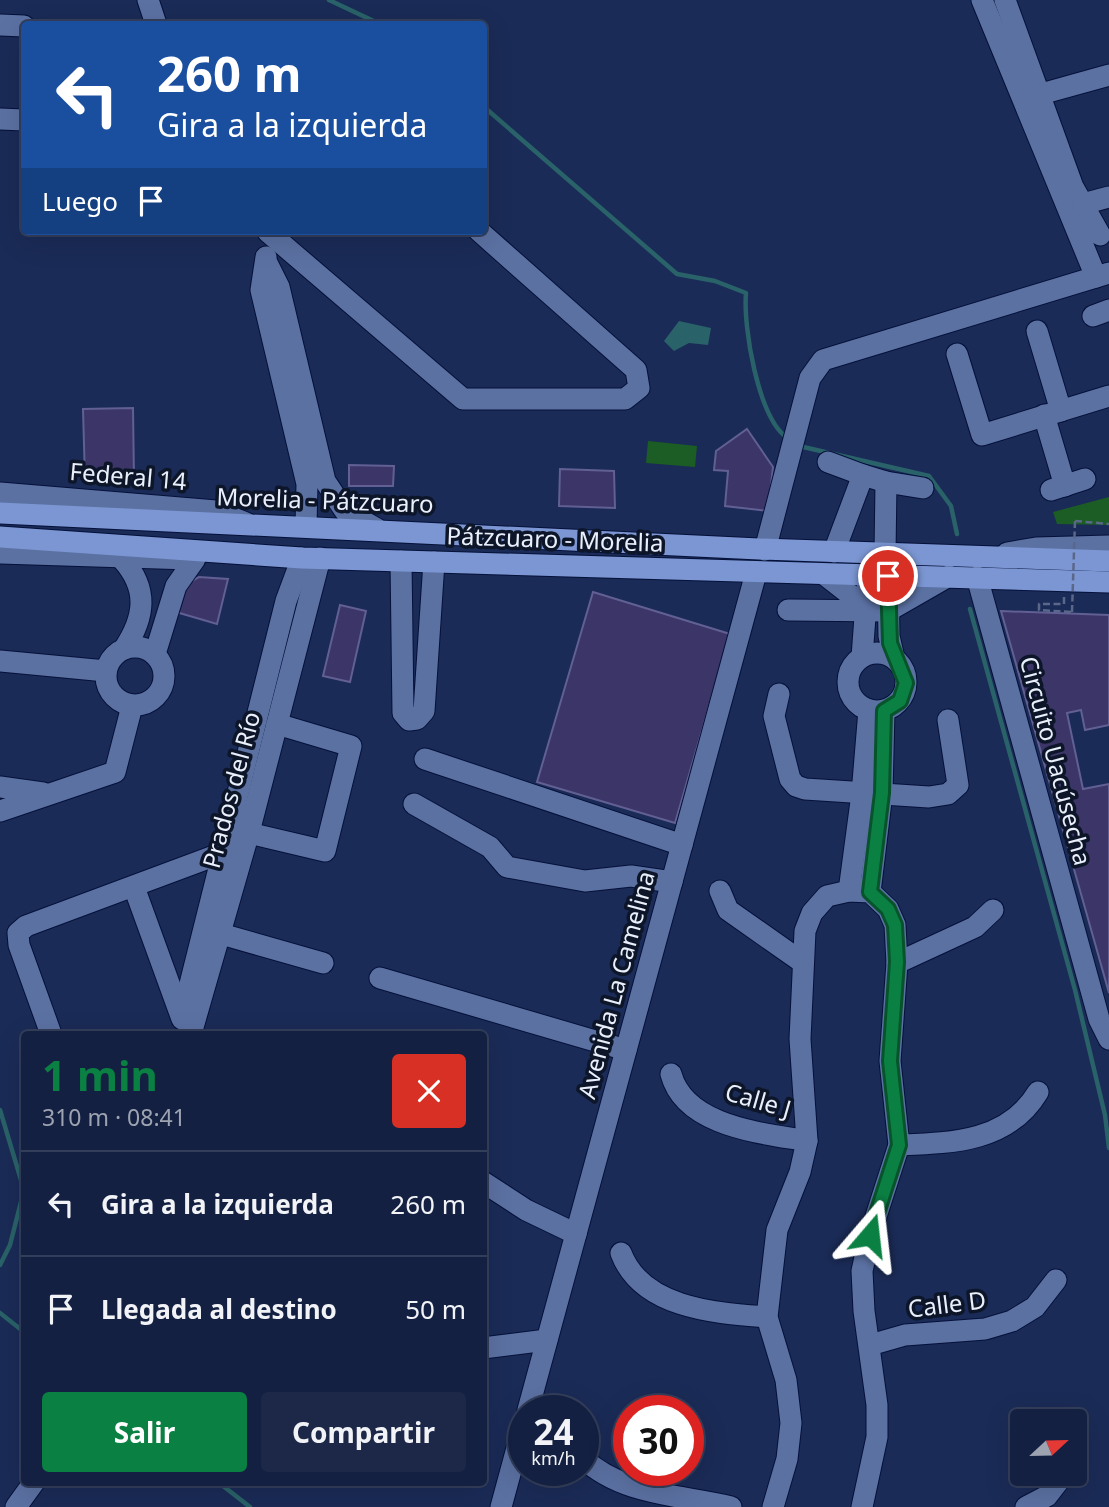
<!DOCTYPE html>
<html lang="es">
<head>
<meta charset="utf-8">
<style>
  body { margin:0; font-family:"Noto Sans",sans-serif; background:#1d2848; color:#f1f3f6; height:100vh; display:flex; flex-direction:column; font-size:26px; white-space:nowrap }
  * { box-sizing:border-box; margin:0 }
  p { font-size:23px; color:#9da3b1 }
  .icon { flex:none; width:38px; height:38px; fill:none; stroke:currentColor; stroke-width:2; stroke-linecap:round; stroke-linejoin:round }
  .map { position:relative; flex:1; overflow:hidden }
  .sheet { position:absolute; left:21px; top:1031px; width:466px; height:455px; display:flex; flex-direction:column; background:#142041; border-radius:7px; box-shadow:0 7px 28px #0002,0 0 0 2px #333e5a }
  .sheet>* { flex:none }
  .banner { position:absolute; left:21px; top:21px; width:466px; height:214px; border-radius:7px; box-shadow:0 7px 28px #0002,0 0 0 2px #333e5a; background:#1a4fa0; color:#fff; overflow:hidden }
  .needle { width:46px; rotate:68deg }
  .fabs { position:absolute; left:1010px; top:1409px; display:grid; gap:14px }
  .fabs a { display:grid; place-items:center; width:77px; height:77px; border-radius:7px; background:#142041; box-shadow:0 7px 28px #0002,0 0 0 2px #333e5a; font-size:35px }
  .speed { position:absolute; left:508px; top:1395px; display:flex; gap:14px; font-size:35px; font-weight:700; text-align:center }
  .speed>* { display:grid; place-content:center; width:91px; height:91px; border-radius:50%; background:#142041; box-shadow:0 7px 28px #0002,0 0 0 2px #333e5a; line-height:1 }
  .speed small { font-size:18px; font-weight:400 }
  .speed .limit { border:10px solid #d22; background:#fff; color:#111 }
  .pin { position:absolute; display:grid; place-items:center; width:60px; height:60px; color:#fff; margin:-30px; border:4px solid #fff; border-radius:50%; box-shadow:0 2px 7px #0007 }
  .me { position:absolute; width:77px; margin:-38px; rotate:17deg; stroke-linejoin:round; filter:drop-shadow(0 0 5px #0008) }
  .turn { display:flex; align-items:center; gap:24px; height:147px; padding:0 21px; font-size:32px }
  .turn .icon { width:91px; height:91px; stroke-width:2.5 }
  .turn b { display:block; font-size:49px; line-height:60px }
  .then { display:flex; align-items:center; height:66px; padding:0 21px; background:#0003; gap:14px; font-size:26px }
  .round { display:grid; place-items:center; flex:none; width:74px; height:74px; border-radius:7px; background:#1d2848 }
  .summary { display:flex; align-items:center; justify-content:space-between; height:119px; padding:0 21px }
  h1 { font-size:42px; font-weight:700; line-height:52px; color:#0b8043 }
  .cta { display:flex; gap:14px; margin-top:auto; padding:14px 21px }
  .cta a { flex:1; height:80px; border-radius:7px; background:#0b8043; color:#fff; font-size:28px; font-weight:700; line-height:80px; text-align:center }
  .cta a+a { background:#1d2848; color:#f1f3f6 }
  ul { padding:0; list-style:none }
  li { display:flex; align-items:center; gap:21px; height:105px; padding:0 21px; border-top:2px solid #333e5a }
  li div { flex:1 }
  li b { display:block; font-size:26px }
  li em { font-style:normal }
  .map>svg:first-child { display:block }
</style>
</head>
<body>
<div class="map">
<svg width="1109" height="1507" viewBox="0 0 1109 1507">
  <rect width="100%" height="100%" fill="#1a2b57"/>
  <g fill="#1b5d24">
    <path d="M648,441L697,446L695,467L646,463Z"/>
    <path d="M1109,497V525L1057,524L1053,512Z"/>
  </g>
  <path fill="#296268" d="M679,321L711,328L708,345L689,343L674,351L664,341Z"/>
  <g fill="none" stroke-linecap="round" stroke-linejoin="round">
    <g stroke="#296268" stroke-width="4.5">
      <path d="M329,0L380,24"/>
      <path d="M483,106L677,274L715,281L746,293C743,327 758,416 786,437"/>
      <path d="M799,446L929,476L951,506L957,534"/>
      <path d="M970,609L1075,990L1105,1115L1109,1148"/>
      <path d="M0,1110L24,1190L10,1245L0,1265"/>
      <path d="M0,1313L24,1332"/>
      <path d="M218,1482L250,1507"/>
    </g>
  </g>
  <g fill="#3b3667" stroke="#615f93" stroke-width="2">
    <path d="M133,408L134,480H85L83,409Z"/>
    <path d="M747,429L773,467L768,511L725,506L728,471L714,470L716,451Z"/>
    <path d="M349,465L394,466L393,486H349Z"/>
    <path d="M560,469L614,471L615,508L559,506Z"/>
    <path d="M199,577L228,579L217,624L176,612L186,584Z"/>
    <path d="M593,592L730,634L675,823L537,782Z"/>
    <path d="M340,605L366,611L350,682L323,676Z"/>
    <path d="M1001,611L1109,615V725L1085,730L1081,710L1067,713L1083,789L1109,784V993Z"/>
  </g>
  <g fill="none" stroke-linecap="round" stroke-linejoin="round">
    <g stroke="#05113a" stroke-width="23">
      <g id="minor">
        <path d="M148,0L156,24"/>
        <path d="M982,0L1096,277"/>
        <path d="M1005,0L1073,187L1100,235"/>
        <path d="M0,25L24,26"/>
        <path d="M1041,94L1109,75"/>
        <path d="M0,119L24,120"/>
        <path d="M1083,204L1109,197"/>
        <path d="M268,232L463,399H625L639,388L636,370L479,231"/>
        <path d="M266,257L261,290L307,484L306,526"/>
        <path d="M266,261L279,287L325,481L345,511L377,529"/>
        <path d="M1093,316L1109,310"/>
        <path d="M1037,331L1061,411"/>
        <path d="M957,354L982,435L1109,396"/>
        <path d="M1044,415L1065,486"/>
        <path d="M828,462L863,475"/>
        <path d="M886,482L923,488"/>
        <path d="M1051,490L1085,479"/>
        <path d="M0,493L216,511L246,523"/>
        <path d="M765,550L810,378L823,360L1109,273"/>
        <path d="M834,552L863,475L886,482L885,554"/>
        <path d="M0,553L190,559"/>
        <path d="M1007,553L1036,548L1109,546"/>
        <path d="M122,559C149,589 145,617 124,649"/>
        <path d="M401,561L403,713L409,720L417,719L424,711L434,562"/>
        <path d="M825,575L866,607"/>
        <path d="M888,576L889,636L894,658"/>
        <path d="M977,577L1099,1019L1109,1039"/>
        <path d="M788,610L888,611L949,576"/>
        <circle cx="135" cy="676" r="29"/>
        <circle cx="877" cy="682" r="29"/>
        <path d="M155,654L176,586L195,559"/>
        <path d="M862,657L868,576"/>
        <path d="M0,661L106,671"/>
        <path d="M779,694L774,716L790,779L796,786L805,789L929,797L948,794L958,785L948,720"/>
        <path d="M425,759L682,845"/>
        <path d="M0,787L43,793"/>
        <path d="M414,804L490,847L507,867L585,881L631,876L672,882"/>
        <path d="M0,811L115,772L132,706"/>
        <path d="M236,830L325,851L351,746L277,724"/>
        <path d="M134,887L182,1019"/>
        <path d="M720,891L728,910L802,962"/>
        <path d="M849,891L862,794L869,710"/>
        <path d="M870,892L882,793L884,711"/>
        <path d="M207,930L323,963"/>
        <path d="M897,963L975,927L993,910"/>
        <path d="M380,978L626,1050"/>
        <path d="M182,1016L286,601L302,558"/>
        <path d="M51,1034L19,945L18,933L26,926L222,853"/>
        <path d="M191,1034L249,832L320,558"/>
        <path d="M671,1074C685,1127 763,1133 807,1141"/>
        <path d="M899,1145C952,1143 1008,1142 1038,1092"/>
        <path d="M483,1182L526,1210L576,1234"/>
        <path d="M621,1253C642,1309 717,1313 767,1317"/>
        <path d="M870,1345L905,1335L985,1329L1012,1321L1035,1307L1056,1280"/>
        <path d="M483,1348L547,1340"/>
        <path d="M528,1410L756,573"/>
        <path d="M583,1458C621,1495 681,1495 731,1507"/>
        <path d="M16,1507L34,1482"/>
        <path d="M501,1507L523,1426"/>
        <path d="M773,1507L787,1459L791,1423L786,1380L767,1317L777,1230L800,1172L807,1141L800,1039L805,931L812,913L827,896L849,891L870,892L888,909L895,925L897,963L890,1061L899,1145L870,1235L862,1271L864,1311L877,1405V1437L862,1507"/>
        <path d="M1026,1507L1047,1496L1064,1474"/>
      </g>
    </g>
    <g stroke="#05113a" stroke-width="23">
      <g id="major">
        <path d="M0,513L759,549L1109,561"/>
        <path d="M0,537L302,558L1109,582"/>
      </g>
    </g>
    <g stroke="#5a6789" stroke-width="2.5" stroke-dasharray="7 3.5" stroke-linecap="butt">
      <path d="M1075,521L1109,524"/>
      <path d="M1064,597V604H1039V610L1072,612"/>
    </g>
    <use href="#minor" stroke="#5b71a2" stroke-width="21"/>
    <use href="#major" stroke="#7b96d2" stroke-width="21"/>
    <path stroke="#5a6789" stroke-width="2.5" stroke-dasharray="7 3.5" stroke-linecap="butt" d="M1072,612L1075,521"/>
  </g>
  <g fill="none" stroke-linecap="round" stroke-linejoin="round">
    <g stroke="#07532c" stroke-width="18">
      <path id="route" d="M870,1235L899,1145L890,1061L897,962L895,925L888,909L870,892L882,793L884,711L900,701L906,683L890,643L888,576"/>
    </g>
    <use href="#route" stroke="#0b8043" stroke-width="12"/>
  </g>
  <g text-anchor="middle" stroke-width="7" stroke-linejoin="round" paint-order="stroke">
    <g font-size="24" fill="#eaf0fb" stroke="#0d1529">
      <text transform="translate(128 477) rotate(5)" y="8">Federal 14</text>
      <text transform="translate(325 501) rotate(2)" y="8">Morelia - Pátzcuaro</text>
      <text transform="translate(555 540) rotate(2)" y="8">Pátzcuaro - Morelia</text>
      <text transform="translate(1055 761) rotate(75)" y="8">Circuito Uacúsecha</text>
      <text transform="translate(232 790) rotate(-75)" y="8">Prados del Río</text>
      <text transform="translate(617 985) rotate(-75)" y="8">Avenida La Camelina</text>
      <text transform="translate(758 1101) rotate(16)" y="8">Calle J</text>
      <text transform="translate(947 1305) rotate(-7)" y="8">Calle D</text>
    </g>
  </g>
</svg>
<div class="fabs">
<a><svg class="needle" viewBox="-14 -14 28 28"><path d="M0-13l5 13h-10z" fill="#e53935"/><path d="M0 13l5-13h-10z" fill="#9da3b1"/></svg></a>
</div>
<div class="speed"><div>24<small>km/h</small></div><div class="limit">30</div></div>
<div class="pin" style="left:888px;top:576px;background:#d93025"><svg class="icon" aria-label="arrive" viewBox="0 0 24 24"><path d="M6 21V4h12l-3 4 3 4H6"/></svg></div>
<svg class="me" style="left:870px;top:1235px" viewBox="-20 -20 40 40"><path d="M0-17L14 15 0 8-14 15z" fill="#0b8043" stroke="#fff" stroke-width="4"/></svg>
<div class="banner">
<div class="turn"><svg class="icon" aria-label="left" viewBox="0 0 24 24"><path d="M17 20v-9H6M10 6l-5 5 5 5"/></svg><div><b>260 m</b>Gira a la izquierda</div></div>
<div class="then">Luego<svg class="icon" aria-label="arrive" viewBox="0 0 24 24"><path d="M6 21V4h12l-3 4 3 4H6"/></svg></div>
</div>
<section class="sheet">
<div class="summary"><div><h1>1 min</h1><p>310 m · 08:41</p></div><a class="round" style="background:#d93025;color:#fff"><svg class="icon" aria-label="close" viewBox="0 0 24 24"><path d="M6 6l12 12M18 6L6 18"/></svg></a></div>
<ul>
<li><svg class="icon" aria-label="left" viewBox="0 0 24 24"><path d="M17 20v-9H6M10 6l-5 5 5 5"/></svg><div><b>Gira a la izquierda</b></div><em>260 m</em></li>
<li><svg class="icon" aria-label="arrive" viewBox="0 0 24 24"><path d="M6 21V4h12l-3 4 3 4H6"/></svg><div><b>Llegada al destino</b></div><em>50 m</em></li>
</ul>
<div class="cta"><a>Salir</a><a>Compartir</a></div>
</section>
</div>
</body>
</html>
